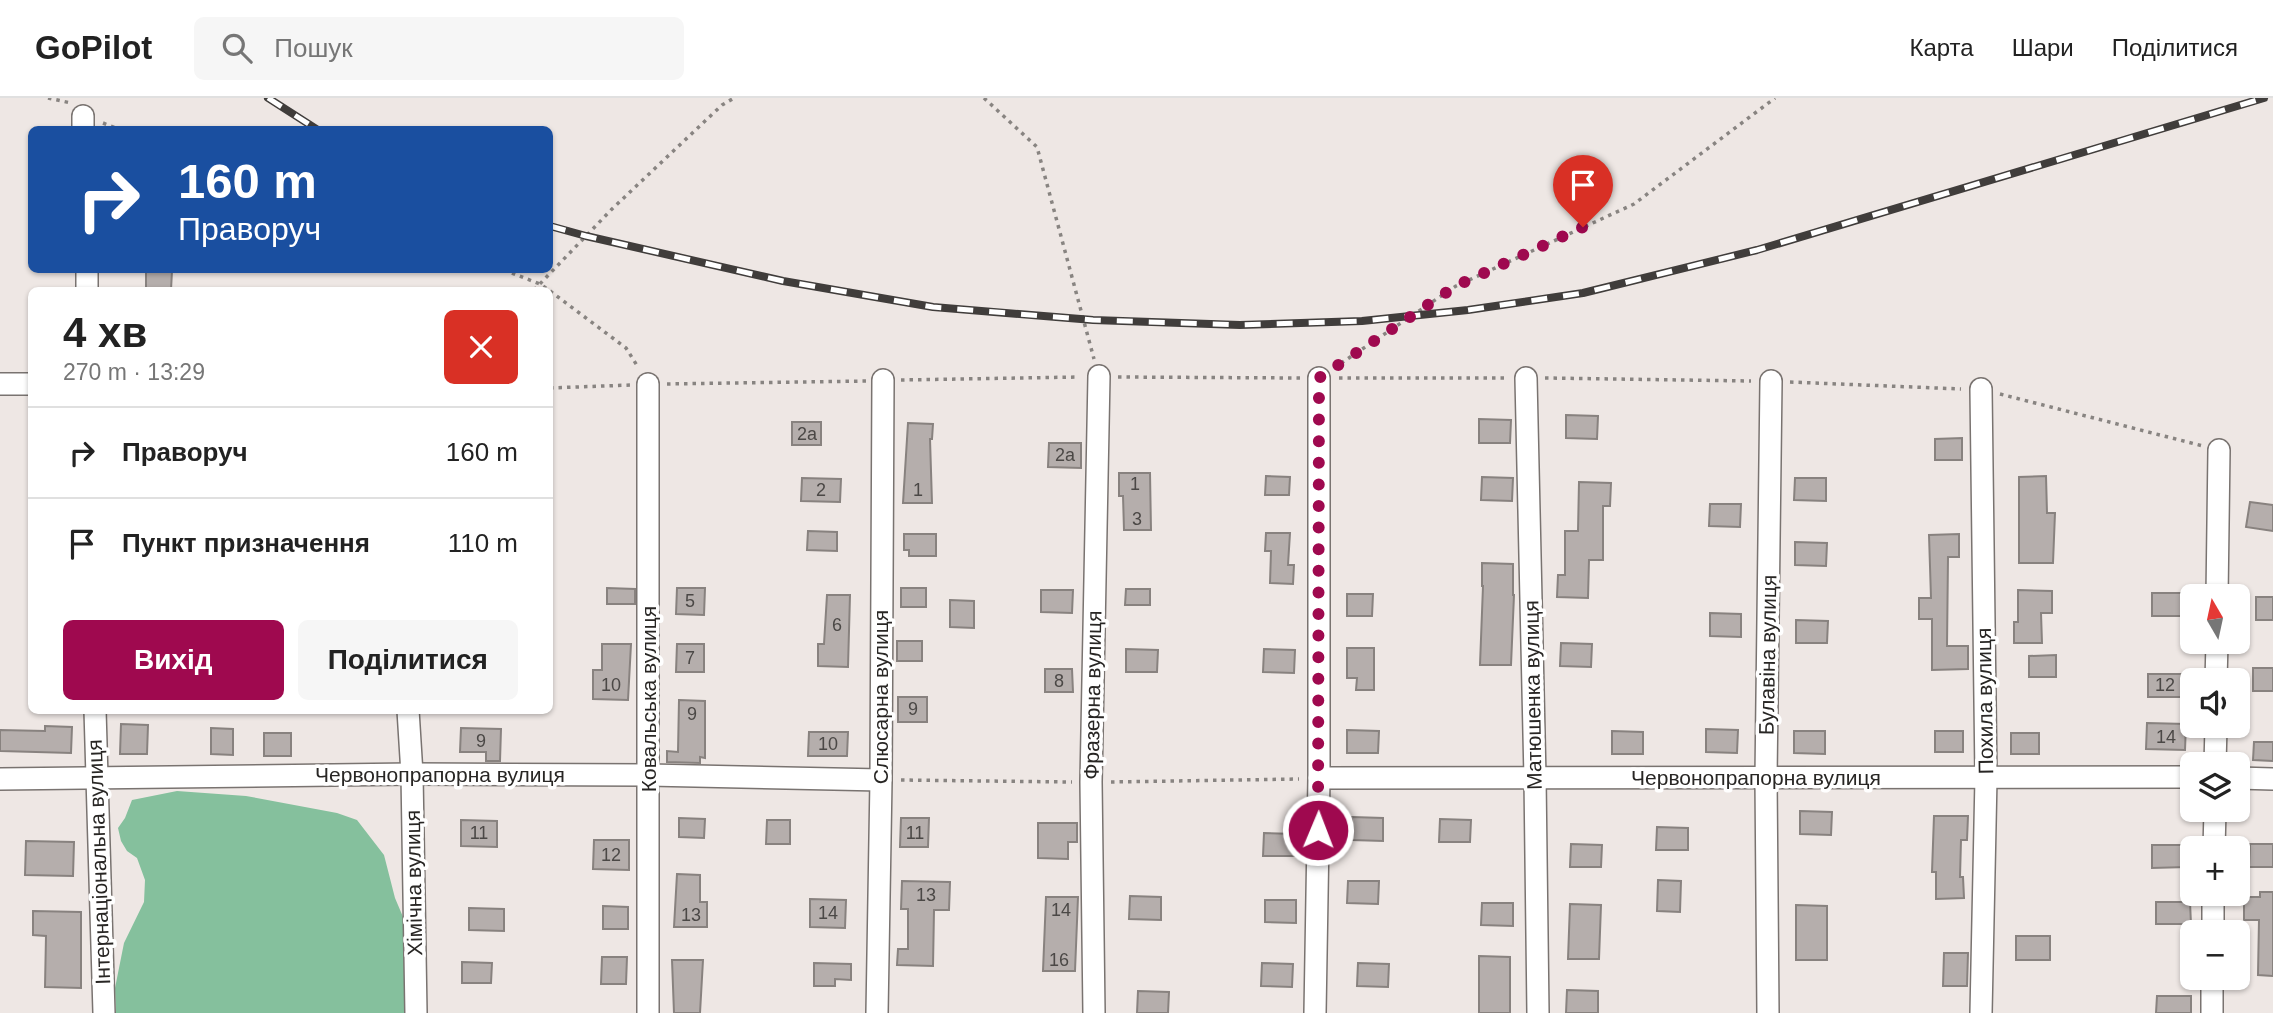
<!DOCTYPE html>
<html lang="uk">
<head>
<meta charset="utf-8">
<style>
  body { margin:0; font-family:Arial,sans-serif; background:#f6f6f6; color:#222; height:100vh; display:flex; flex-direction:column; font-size:26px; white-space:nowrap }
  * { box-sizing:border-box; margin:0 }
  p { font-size:23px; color:#767676 }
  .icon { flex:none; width:38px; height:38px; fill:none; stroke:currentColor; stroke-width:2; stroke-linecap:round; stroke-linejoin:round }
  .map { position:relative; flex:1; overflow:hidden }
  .sheet { position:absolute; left:28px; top:189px; width:525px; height:427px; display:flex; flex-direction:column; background:#fff; border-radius:10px; box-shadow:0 2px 5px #0004 }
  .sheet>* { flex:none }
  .guide { position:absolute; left:28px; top:28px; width:525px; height:147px; border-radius:10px; box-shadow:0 2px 5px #0004; background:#1a4fa0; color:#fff; overflow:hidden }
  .needle { width:46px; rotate:351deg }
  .controls { position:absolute; left:2180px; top:486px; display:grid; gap:14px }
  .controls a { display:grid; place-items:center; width:70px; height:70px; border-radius:10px; background:#fff; box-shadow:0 2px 5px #0004; font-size:35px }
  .pin { position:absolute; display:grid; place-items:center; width:60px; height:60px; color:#fff; margin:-72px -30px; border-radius:50% 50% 50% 0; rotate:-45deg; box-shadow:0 0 7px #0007 }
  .pin .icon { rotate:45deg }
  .me { position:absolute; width:77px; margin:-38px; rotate:1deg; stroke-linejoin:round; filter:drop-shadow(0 0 5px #0008) }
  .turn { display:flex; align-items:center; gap:24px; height:147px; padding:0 35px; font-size:32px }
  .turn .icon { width:91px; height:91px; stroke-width:2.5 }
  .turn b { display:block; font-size:49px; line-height:60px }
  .round { display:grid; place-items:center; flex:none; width:74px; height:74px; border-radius:10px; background:#f6f6f6 }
  .headline { display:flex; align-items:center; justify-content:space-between; height:119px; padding:0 35px }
  h1 { font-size:42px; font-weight:600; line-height:52px }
  .button { display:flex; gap:14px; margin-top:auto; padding:14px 35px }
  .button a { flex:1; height:80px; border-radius:10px; background:#9f094f; color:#fff; font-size:28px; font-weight:600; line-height:80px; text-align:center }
  .button a+a { background:#f6f6f6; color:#222 }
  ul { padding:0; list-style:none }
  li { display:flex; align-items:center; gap:21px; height:91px; padding:0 35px; border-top:2px solid #e0e0e0 }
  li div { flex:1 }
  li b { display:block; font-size:26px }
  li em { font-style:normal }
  header { display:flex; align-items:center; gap:42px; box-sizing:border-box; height:98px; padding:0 35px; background:#fff; border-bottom:2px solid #e0e0e0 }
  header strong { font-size:33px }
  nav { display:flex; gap:38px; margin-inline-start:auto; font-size:24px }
  .search { width:490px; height:63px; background:#f6f6f6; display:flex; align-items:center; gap:18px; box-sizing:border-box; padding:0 24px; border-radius:10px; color:#767676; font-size:26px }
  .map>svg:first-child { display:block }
</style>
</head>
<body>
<header>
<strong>GoPilot</strong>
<div class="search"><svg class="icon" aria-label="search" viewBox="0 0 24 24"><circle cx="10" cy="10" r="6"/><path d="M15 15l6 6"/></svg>Пошук</div>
<nav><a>Карта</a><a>Шари</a><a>Поділитися</a></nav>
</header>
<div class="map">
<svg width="2273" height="915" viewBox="0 0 2273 915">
  <rect width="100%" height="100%" fill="#eee7e4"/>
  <path fill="#85c09d" d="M177,693L246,698L337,715L357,722L384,757L395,800L406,826L405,915H116L115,890L124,845L144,804L145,782L137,760L127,753L121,743L118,730L125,720L132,702Z"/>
  <g fill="#b5aeac" stroke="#88827f" stroke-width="2">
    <path d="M146,172L172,173L171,192H146Z"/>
    <path d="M1566,317L1598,318L1597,341L1566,340Z"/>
    <path d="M1479,321L1511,322L1510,345H1479Z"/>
    <rect x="792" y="324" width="29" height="23"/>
    <path d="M908,325L933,326L932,341H930L932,405H903Z"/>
    <path d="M1962,340V362H1935V341Z"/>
    <path d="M1049,345H1081V370L1048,369Z"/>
    <path d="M1119,375H1150L1151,432H1124L1123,398H1119Z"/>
    <path d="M1266,378L1290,379L1289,397H1265Z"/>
    <path d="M2046,378L2047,415H2055L2053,465H2019V379Z"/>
    <path d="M1482,379L1513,380L1512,403L1481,402Z"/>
    <path d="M802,380L841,381L840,404L801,403Z"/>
    <path d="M1795,380H1826V403L1794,402Z"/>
    <path d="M1579,384L1611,385L1610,408H1603V462H1589L1588,500L1557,499L1558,477H1565V433H1578Z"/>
    <path d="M2250,404L2273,407V433L2246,429Z"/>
    <path d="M1710,406H1741L1740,429L1709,428Z"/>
    <path d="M808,433L837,434V453L807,452Z"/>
    <path d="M1266,435H1290L1288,467H1294L1293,486L1270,485L1271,453H1265Z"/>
    <path d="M904,436H936V458H909V452H904Z"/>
    <path d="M1959,436V459H1948L1947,548H1968V571L1932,572V521H1919V500H1931L1929,437Z"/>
    <path d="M1795,444L1827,445L1826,468L1795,467Z"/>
    <path d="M1482,465L1513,466V497H1514L1511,567H1480L1483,488H1482Z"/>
    <path d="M607,490L635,491V506H607Z"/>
    <path d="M677,490H705L704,517L676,516Z"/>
    <rect x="901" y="490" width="25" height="19"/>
    <path d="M1126,491H1150V507H1125Z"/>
    <path d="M1041,492H1073L1072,515L1041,514Z"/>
    <path d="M2018,492L2052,493V515H2041L2042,545H2014V524H2018Z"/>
    <rect x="2152" y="495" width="34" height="23"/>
    <path d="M1347,496H1373L1372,518H1347Z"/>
    <path d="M827,497H850L848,569L818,568V546H824Z"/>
    <rect x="2256" y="499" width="17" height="23"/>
    <path d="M950,502L974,503V530L950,529Z"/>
    <path d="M1710,515L1741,516V539L1710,538Z"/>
    <path d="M1796,522L1828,523L1827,545H1796Z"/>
    <rect x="897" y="543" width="25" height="20"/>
    <path d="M1561,545L1592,546L1591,569L1560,568Z"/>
    <path d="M602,546H631L628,602L593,601V572H602Z"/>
    <path d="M677,546H704V574H676Z"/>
    <path d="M1347,550H1374V592H1356L1357,580H1347Z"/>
    <path d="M1126,551L1158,552L1157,574H1126Z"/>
    <path d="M1264,551L1295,552L1294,575L1263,574Z"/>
    <path d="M2056,557V579H2029V558Z"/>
    <rect x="2253" y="570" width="20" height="23"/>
    <path d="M1045,571H1072L1073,594H1045Z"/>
    <rect x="2148" y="576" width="34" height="23"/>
    <rect x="898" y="599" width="29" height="25"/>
    <path d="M679,602L705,603V660L700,659V665L667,664V653L678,654Z"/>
    <path d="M2147,625L2186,626L2185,652L2146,651Z"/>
    <path d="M121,626L148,627L147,656H120Z"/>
    <path d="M45,628L72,629L71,655L0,653V632L45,633Z"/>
    <path d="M211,630L233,631V657L211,656Z"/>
    <path d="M461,630L501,631L500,663H486V654H460Z"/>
    <path d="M1706,631L1738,632L1737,655L1706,654Z"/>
    <path d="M1347,632L1379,633L1378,655H1347Z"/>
    <path d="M1612,633L1643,634V656H1612Z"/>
    <path d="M1794,633H1825V656L1794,655Z"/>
    <rect x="1935" y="633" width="28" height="21"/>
    <path d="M809,634H848L847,658H808Z"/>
    <rect x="264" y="635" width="27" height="23"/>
    <rect x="2011" y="635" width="28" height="21"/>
    <path d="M2254,644H2273V663L2253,662Z"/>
    <path d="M1800,713L1832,714L1831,737L1800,736Z"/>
    <path d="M1934,718H1968L1967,742H1961L1960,779H1963L1964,800L1936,801V774H1932Z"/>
    <path d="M1352,719L1383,720V743L1352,742Z"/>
    <path d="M679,720L705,721L704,740L679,739Z"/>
    <path d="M901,720H929L928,749H900Z"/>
    <path d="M1440,721L1471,722L1470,744H1439Z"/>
    <path d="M461,722L497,723V749L461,748Z"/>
    <path d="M767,722H790V746H766Z"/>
    <path d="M1038,725H1077V744H1068V761L1038,760Z"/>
    <path d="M1657,729L1688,730V752H1656Z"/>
    <path d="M1264,735L1295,736L1294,758H1263Z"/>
    <path d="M594,742H629V772L593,771Z"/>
    <path d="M26,743L74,744L73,778L25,777Z"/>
    <path d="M1571,746L1602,747L1601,769H1570Z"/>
    <path d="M2250,746H2273V769H2249Z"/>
    <path d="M2152,747H2187V769L2152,770Z"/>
    <path d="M677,776L700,777V804H707V829H674Z"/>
    <path d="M1658,782L1681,783L1680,814L1657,813Z"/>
    <path d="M902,783L950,784L949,812H934L933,868L897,867L898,851H908V811H901Z"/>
    <path d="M1348,783H1379L1378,806L1347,805Z"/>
    <path d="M2260,794H2273V878L2258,877L2259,822H2244V799H2260Z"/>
    <path d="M1130,798L1161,799V822L1129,821Z"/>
    <path d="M1046,799H1078L1075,873H1043Z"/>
    <path d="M810,801L846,802L845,830L810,829Z"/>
    <path d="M1265,802H1296V825L1265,824Z"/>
    <path d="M2156,804H2190L2191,826H2156Z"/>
    <path d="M1482,805H1513V828L1481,827Z"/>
    <path d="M1570,806L1601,807L1599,861H1568Z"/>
    <path d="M1796,807L1827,808V862H1796Z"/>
    <path d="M603,808L628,809V831H603Z"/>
    <path d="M469,810L504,811V833L469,832Z"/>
    <path d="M33,813L81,814V890L45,889L46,838L33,837Z"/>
    <rect x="2016" y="838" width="34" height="24"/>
    <path d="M1944,855H1968L1967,888H1943Z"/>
    <path d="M1479,858L1510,859V915H1479Z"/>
    <path d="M602,859H627L626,886H601Z"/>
    <path d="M672,862H703L700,915H674Z"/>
    <path d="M462,864L492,865L491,885H462Z"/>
    <path d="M814,865L851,866V882L835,881V888H814Z"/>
    <path d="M1262,865L1293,866L1292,889L1261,888Z"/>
    <path d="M1358,865L1389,866L1388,889L1357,888Z"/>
    <path d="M1567,892L1598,893V915H1566Z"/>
    <path d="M1138,893L1169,894L1168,915H1137Z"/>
    <path d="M2157,898H2191V915H2156Z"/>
  </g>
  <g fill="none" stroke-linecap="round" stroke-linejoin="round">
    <g stroke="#797370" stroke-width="24">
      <g id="street">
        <path d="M83,18V32"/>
        <path d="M87,172V192"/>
        <path d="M1526,280L1535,680L1538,915"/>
        <path d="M0,286H32"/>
        <path d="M2217,499L2219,352"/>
        <path d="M2216,583L2217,544"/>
        <path d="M95,612L104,915"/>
        <path d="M408,612L412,676L416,915"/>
        <path d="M2215,667L2216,628"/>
        <path d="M1319,680L2193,679"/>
        <path d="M2238,680L2273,681"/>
        <path d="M0,681L412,676L649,677L881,682"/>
        <path d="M2214,751L2215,712"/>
        <path d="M2213,835V796"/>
        <path d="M648,915V286"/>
        <path d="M877,915L881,682L883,282"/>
        <path d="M1094,915L1091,684L1099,278"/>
        <path d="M1315,915L1319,680V280"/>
        <path d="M1768,915L1766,680L1771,283"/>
        <path d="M1981,915L1986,680L1981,291"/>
        <path d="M2212,915V880"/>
      </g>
    </g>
    <g stroke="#888481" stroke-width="3.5" stroke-dasharray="3.5 5" stroke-linecap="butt">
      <path d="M48,0L71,5"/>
      <path d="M984,0L1037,49L1094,261"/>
      <path d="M103,25L121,32"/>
      <path d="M504,172L540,186L549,192"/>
      <path d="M534,192L612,111L722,7L734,0"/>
      <path d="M550,193L626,250L638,269"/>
      <path d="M1334,270L1456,188L1634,106L1775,0"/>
      <path d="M1118,279L1300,280"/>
      <path d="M1339,280H1506"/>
      <path d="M1545,280L1751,283"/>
      <path d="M901,282L1079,279"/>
      <path d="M1790,284L1961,291"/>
      <path d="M667,286L866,283"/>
      <path d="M550,290L631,287"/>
      <path d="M2000,296L2203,348"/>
      <path d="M901,682L1072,684"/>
      <path d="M1111,684L1299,681"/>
    </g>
    <use href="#street" stroke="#fff" stroke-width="21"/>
    <g stroke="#403d3b" stroke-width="8">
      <g id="rail">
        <path d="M268,0L318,32"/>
        <path d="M550,128L586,138L783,183L933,209L1093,222L1240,227L1362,223L1468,212L1583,195L1757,152L2264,0"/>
      </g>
    </g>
    <use href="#rail" stroke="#fff" stroke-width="5" stroke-dasharray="16" stroke-linecap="butt"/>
  </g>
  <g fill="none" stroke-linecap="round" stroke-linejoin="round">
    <path stroke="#9f094f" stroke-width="12" stroke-dasharray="0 21.6" d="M1318,732L1319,280L1456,188L1583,129"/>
  </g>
  <g text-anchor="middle" stroke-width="7" stroke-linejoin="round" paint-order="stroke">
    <g font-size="18" fill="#4b4846">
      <text x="807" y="342">2а</text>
      <text x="1065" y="363">2а</text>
      <text x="1135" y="392">1</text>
      <text x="821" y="398">2</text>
      <text x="918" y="398">1</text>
      <text x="1137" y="427">3</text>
      <text x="690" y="509">5</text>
      <text x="837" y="533">6</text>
      <text x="690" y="566">7</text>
      <text x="1059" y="589">8</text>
      <text x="611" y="593">10</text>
      <text x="2165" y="593">12</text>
      <text x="913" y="617">9</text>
      <text x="692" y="622">9</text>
      <text x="2166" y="645">14</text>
      <text x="481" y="649">9</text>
      <text x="828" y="652">10</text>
      <text x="479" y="741">11</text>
      <text x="915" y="741">11</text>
      <text x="611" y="763">12</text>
      <text x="926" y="803">13</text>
      <text x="1061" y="818">14</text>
      <text x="828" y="821">14</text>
      <text x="691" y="823">13</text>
      <text x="1059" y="868">16</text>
    </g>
    <g font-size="21" fill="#282624" stroke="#fff">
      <text transform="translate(1768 557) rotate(-89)" y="7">Булавіна вулиця</text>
      <text transform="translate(1093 597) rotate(-89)" y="7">Фразерна вулиця</text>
      <text transform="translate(1533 597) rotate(-91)" y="7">Матюшенка вулиця</text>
      <text transform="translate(881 599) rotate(-90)" y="7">Слюсарна вулиця</text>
      <text transform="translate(649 601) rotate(-90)" y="7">Ковальська вулиця</text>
      <text transform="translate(1985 603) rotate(-91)" y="7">Похила вулиця</text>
      <text x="440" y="684">Червонопрапорна вулиця</text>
      <text x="1756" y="687">Червонопрапорна вулиця</text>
      <text transform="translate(99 764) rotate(-92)" y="7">Інтернаціональна вулиця</text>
      <text transform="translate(414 785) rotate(-91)" y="7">Хімічна вулиця</text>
    </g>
  </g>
</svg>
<div class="controls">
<a><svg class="needle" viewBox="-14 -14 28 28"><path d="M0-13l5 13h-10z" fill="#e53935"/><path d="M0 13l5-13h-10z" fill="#767676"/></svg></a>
<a><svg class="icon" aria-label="sound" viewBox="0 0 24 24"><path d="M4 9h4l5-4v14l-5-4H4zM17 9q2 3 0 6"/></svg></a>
<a><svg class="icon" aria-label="layers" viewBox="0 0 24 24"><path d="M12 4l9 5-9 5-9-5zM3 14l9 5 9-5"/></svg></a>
<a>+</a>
<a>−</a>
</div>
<div class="pin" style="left:1583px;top:129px;background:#d93025"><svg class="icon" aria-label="arrive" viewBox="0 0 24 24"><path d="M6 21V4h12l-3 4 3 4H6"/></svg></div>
<svg class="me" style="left:1318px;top:732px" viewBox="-20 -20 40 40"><circle r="17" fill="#9f094f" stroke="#fff" stroke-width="3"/><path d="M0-11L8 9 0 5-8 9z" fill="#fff"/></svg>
<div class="guide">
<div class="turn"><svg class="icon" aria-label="right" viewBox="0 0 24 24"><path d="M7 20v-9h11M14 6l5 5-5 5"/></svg><div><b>160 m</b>Праворуч</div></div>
</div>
<section class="sheet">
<div class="headline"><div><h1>4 хв</h1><p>270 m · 13:29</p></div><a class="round" style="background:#d93025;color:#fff"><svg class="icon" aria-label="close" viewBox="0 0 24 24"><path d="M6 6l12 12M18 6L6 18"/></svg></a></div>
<ul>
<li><svg class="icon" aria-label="right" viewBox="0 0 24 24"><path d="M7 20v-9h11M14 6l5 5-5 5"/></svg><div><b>Праворуч</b></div><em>160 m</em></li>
<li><svg class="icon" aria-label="arrive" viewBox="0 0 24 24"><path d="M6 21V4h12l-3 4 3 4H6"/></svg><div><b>Пункт призначення</b></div><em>110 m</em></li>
</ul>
<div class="button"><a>Вихід</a><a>Поділитися</a></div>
</section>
</div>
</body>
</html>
